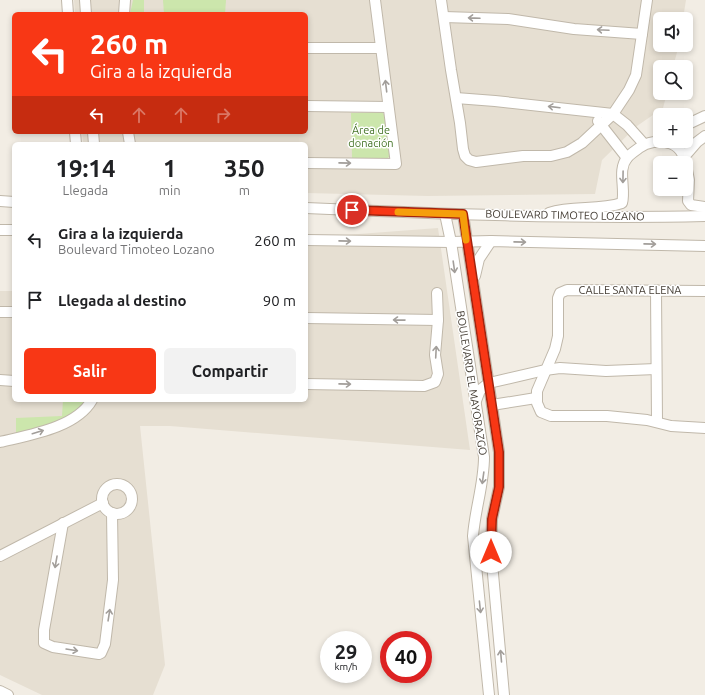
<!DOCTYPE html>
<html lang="es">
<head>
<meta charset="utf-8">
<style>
  body { margin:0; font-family:Ubuntu,sans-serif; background:#f2f2f2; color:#202124; height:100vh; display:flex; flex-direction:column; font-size:15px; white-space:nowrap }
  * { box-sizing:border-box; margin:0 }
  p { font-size:13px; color:#757577 }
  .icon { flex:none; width:22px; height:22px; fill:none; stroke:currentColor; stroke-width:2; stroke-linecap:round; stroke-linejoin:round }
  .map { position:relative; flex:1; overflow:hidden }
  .details { position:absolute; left:12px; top:142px; width:296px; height:260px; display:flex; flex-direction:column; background:#fff; border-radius:6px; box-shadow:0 2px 6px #0003 }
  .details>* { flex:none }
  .hud { position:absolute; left:12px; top:12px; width:296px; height:122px; border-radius:6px; box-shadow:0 2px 6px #0003; background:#f83715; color:#fff; overflow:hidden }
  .buttons { position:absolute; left:653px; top:12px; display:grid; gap:8px }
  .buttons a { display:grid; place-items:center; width:40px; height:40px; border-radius:6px; background:#fff; box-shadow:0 2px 6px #0003; font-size:20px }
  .speed { position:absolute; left:320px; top:631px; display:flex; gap:8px; font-size:20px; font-weight:700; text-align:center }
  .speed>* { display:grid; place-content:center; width:52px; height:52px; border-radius:50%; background:#fff; box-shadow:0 2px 6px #0003; line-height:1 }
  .speed small { font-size:10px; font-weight:400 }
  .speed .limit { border:6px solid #d22; background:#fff; color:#111 }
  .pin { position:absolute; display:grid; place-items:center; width:34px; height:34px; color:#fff; margin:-17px; border:2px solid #fff; border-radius:50%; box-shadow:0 1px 4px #0007 }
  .me { position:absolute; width:44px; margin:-22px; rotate:0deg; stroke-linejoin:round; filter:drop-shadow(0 0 3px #0008) }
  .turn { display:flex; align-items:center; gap:14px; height:84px; padding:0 12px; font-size:18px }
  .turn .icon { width:52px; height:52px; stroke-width:2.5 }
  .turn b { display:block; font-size:28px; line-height:34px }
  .lanes { display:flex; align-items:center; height:38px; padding:0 12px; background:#0003; justify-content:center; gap:20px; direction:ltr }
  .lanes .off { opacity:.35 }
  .eta { display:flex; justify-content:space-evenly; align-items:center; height:68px; text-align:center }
  .eta b { font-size:24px; font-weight:600; line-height:28px }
  .action { display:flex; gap:8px; margin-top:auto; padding:8px 12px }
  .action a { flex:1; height:46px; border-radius:6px; background:#f83715; color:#fff; font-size:16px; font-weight:600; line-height:46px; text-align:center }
  .action a+a { background:#f2f2f2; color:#202124 }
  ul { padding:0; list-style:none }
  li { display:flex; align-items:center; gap:12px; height:60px; padding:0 12px }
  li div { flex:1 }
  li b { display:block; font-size:15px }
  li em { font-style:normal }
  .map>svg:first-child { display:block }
</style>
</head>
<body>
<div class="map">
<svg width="705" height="695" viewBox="0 0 705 695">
  <rect width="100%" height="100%" fill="#f2ede4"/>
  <g fill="#e6dfd2">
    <path d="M74,0H686L683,19H660V45H679L673,67H660V93H667L663,108L637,126L602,160L595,194L428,196L306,193V144H83L82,132H306V14H75Z"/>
    <path d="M438,228L470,450L170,426H140L165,665L153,695H42L0,675V291H14V400H306V238Z"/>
  </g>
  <g fill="#cce6ac">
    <path d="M133,0H144V14H130Z"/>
    <path d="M163,0H226L225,14H164Z"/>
    <path d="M382,112L388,120L390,156L385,160L352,158L351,113Z"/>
    <path d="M63,400H88L81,412L16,438V418L62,416Z"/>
  </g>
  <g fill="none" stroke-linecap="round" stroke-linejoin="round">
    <g stroke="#c0b8aa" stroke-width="12">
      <g id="minor">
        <path d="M67,0L68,14"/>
        <path d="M85,0L86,14"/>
        <path d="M441,0L451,70L460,123L463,149L465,156L469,160L476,162L523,156H551L567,152L582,143L613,114L629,90L636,75L647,0"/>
        <path d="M124,14L125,0"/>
        <path d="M444,17L508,19L574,29L642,34"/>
        <path d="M306,48H381"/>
        <path d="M456,98L495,101L613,114L627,125L644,144"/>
        <path d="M306,106L388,107"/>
        <path d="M598,121L627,158"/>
        <path d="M686,125L705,116"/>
        <path d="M75,132L76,144"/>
        <path d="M93,132L94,144"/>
        <path d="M128,132L130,144"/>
        <path d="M684,157L697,142L705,136"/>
        <path d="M306,163L396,164L375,0"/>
        <path d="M686,165L689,180L688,201L691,205L705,207"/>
        <path d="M0,201L14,202"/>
        <path d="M306,208C439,214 572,219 705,216"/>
        <path d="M549,213C573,205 598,211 622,203C626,189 617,170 627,158C630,154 635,151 639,148C647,142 659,140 669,143C678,145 684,154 686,163"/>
        <path d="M445,214L451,242L484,457C484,484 475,509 473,536L489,695"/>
        <path d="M463,214L499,452V487L492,519L491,552L504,695"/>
        <path d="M0,230H14"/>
        <path d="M306,240L451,242L491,241L705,246"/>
        <path d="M475,276L479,259L491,241"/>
        <path d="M656,290L657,422"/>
        <path d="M705,291L567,290L560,293L558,298V336L555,349L537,391V403L541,412L551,416H607L647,420L671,426L705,428"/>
        <path d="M0,312H14"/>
        <path d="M306,318L438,320"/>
        <path d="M0,380L14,381"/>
        <path d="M306,384L424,386L435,382L438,374L435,355L438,320L437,293"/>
        <path d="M476,401L480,390L489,383L545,370L560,368L606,371L656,369"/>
        <path d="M492,405L536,398"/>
        <path d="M0,442C29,435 76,428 92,400"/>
        <circle cx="117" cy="499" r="15"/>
        <path d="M63,523L44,630V643L53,647L99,654L101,653L105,644L113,580L112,513"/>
        <path d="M0,556L103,503"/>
        <path d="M0,691L8,695"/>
      </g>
    </g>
    <use href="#minor" stroke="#fff" stroke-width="10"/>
  </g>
  <defs><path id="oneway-shaft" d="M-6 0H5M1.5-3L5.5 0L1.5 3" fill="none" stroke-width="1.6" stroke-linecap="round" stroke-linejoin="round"/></defs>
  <g stroke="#a29e9a">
    <use href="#oneway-shaft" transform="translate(474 18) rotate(-178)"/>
    <use href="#oneway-shaft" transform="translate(603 30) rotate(-177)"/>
    <use href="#oneway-shaft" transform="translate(386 86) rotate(-97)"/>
    <use href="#oneway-shaft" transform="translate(554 107) rotate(-173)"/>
    <use href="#oneway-shaft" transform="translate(345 163) rotate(1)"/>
    <use href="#oneway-shaft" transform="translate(623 177) rotate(91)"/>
    <use href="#oneway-shaft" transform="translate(345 241) rotate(1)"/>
    <use href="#oneway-shaft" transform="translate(520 242) rotate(1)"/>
    <use href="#oneway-shaft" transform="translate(650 244) rotate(1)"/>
    <use href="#oneway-shaft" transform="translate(454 267) rotate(82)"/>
    <use href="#oneway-shaft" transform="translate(399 320) rotate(-179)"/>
    <use href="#oneway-shaft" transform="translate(436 352) rotate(-87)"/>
    <use href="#oneway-shaft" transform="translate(345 384) rotate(1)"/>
    <use href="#oneway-shaft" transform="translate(38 432) rotate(-17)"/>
    <use href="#oneway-shaft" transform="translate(483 478) rotate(98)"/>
    <use href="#oneway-shaft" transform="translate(56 562) rotate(100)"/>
    <use href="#oneway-shaft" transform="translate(480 607) rotate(84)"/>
    <use href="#oneway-shaft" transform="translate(109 615) rotate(-81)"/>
    <use href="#oneway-shaft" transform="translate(72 650) rotate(9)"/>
    <use href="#oneway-shaft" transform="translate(501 656) rotate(-95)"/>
  </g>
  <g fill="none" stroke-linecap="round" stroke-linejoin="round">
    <g stroke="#a1240e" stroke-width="10">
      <path id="route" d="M352,210L463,214L499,452V487L492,519L491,552"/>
    </g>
    <use href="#route" stroke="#f83715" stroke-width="7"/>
    <path stroke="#f59e0b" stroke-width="7" d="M398,212L463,214L466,240"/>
  </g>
  <g text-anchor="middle" stroke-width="3" stroke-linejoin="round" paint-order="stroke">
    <g font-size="11" fill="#457428" stroke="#fff">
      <text x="371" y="134">Área de<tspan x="371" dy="13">donación</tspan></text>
    </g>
    <g font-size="11" fill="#443d34" stroke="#fff">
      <text transform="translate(565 215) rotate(1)" y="4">BOULEVARD TIMOTEO LOZANO</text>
      <text x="630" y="294">CALLE SANTA ELENA</text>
      <text transform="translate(472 383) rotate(81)" y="4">BOULEVARD EL MAYORAZGO</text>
    </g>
  </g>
</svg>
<div class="buttons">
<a><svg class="icon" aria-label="sound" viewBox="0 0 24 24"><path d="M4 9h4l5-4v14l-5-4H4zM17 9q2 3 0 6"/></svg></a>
<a><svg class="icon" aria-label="search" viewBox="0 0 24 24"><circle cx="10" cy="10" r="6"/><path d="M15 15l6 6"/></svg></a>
<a>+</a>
<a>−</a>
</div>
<div class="speed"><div>29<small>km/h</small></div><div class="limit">40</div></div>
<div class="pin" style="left:352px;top:210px;background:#d93025"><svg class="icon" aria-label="arrive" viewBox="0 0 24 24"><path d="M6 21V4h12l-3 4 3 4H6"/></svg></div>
<svg class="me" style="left:491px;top:552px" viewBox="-20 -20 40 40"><circle r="19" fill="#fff"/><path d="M0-13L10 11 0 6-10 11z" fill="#f83715"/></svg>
<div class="hud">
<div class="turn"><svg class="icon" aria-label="left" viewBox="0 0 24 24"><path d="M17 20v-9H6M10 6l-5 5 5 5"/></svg><div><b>260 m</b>Gira a la izquierda</div></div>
<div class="lanes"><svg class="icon" aria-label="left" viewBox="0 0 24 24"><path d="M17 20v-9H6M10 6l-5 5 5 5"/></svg><svg class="icon off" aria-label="ahead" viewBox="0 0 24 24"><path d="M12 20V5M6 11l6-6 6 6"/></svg><svg class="icon off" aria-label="ahead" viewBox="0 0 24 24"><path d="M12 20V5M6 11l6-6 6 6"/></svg><svg class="icon off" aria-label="right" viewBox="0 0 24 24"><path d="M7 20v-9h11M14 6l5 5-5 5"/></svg></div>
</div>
<section class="details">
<div class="eta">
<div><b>19:14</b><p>Llegada</p></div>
<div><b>1</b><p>min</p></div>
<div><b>350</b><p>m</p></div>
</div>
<ul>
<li><svg class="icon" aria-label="left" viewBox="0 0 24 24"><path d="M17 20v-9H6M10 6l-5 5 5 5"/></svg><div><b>Gira a la izquierda</b><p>Boulevard Timoteo Lozano</p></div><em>260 m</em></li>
<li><svg class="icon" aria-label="arrive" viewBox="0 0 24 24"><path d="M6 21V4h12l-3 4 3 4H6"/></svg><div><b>Llegada al destino</b></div><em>90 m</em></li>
</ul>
<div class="action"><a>Salir</a><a>Compartir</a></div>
</section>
</div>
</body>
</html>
